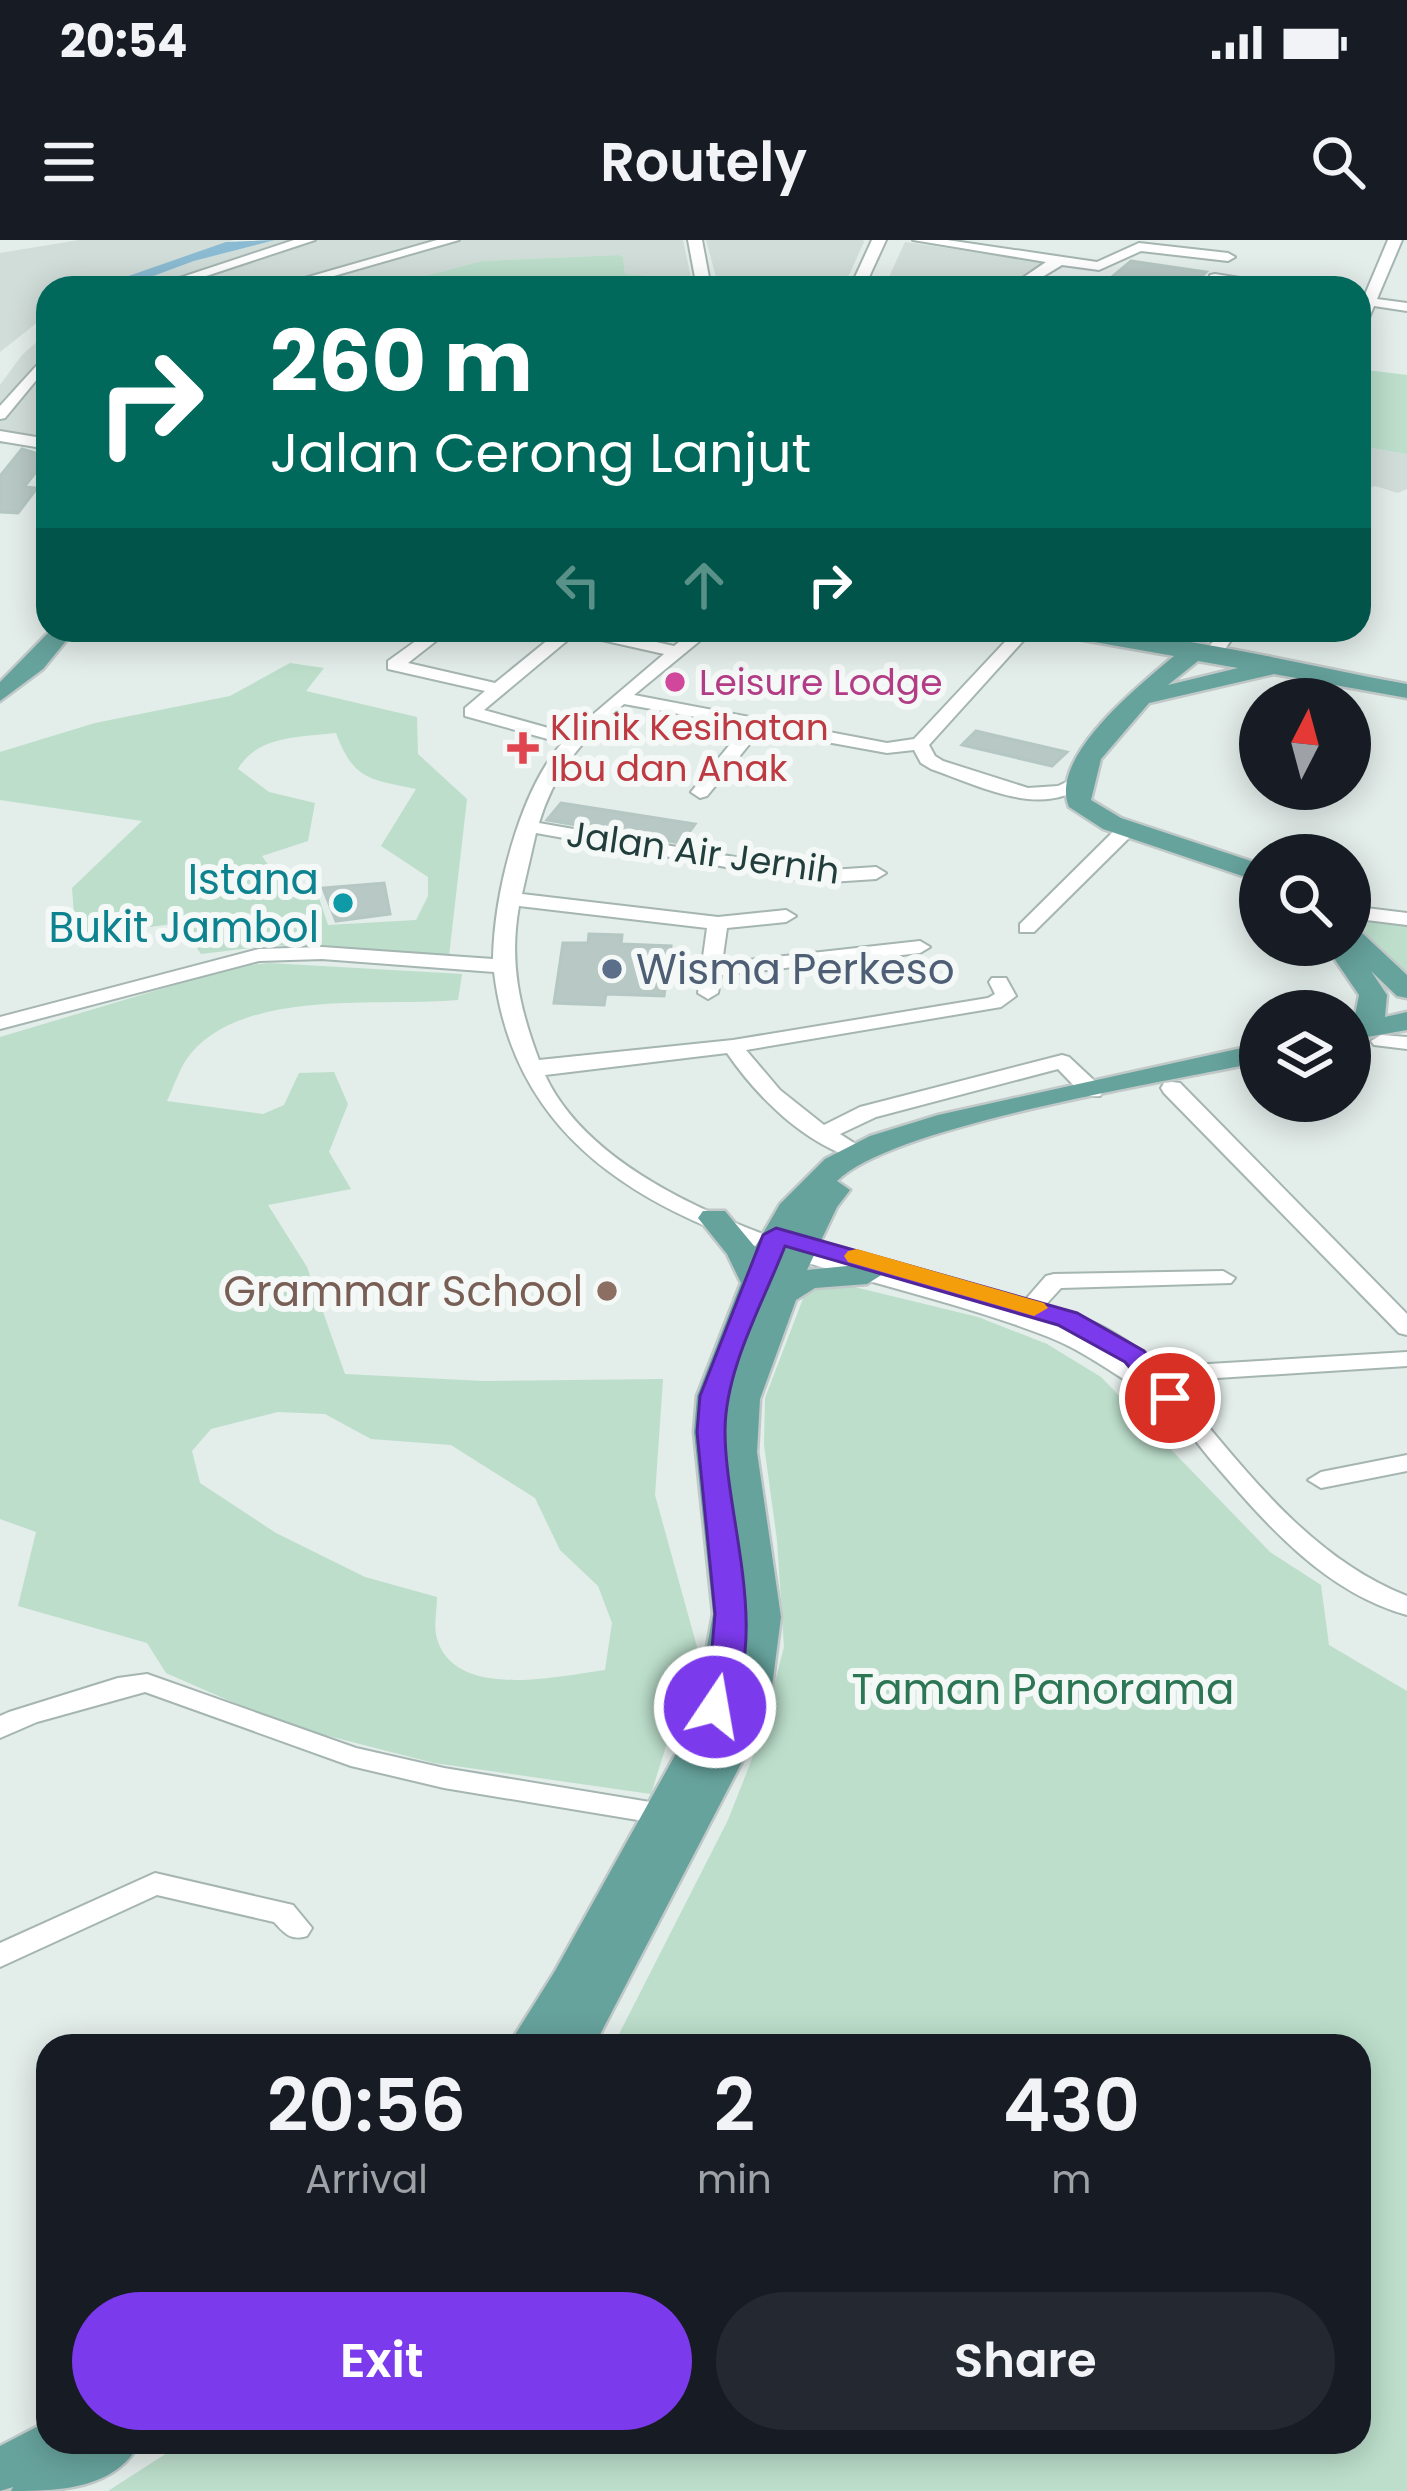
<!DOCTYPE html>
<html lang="en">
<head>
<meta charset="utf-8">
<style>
  body { margin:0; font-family:Poppins,sans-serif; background:#242831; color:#f1f3f6; height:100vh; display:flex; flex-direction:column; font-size:45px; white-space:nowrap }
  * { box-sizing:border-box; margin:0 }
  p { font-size:39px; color:#9ea1a6 }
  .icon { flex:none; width:66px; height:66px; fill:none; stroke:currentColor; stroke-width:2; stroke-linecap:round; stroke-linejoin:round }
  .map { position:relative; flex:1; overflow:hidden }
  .sheet { position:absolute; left:36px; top:1794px; width:1335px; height:420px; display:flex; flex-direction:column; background:#171b24; border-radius:36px; box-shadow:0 6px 30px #0003 }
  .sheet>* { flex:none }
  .guide { position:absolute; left:36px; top:36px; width:1335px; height:366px; border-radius:36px; box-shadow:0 6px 30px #0003; background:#00695c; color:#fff; overflow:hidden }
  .needle { width:78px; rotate:6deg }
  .controls { position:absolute; left:1239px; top:438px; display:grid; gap:24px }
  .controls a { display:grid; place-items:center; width:132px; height:132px; border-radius:50%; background:#171b24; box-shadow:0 6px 30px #0003; font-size:60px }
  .pin { position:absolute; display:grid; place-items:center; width:102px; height:102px; color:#fff; margin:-51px; border:6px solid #fff; border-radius:50%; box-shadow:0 3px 12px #0007 }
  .me { position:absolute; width:132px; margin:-66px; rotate:12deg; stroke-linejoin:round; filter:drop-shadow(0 0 9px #0008) }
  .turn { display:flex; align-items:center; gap:42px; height:252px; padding:0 36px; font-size:54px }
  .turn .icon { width:156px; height:156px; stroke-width:2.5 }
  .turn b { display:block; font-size:84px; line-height:102px }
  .lanes { display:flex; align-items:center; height:114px; padding:0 36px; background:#0003; justify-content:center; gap:60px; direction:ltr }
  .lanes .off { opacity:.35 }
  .eta { display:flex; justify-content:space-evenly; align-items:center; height:204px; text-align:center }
  .eta b { font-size:72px; font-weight:600; line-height:84px }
  .cta { display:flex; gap:24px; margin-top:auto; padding:24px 36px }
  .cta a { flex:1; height:138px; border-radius:72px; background:#7c3aed; color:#fff; font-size:48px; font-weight:600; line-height:138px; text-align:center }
  .cta a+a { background:#242831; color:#f1f3f6 }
  .status { display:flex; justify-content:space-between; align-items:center; height:84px; padding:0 60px; background:#171b24; direction:ltr }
  .status svg { height:33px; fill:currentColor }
  header { display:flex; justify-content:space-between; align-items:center; height:156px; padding:0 36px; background:#171b24; font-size:54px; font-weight:600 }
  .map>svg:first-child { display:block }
</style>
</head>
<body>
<div class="status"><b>20:54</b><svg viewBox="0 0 49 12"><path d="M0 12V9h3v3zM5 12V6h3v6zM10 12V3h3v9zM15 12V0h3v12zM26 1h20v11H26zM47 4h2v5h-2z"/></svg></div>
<header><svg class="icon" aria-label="menu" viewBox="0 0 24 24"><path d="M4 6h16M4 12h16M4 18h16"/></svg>Routely<svg class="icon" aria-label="search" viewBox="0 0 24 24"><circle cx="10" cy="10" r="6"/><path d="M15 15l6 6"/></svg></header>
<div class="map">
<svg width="1407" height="2251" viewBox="0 0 1407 2251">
  <rect width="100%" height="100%" fill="#e3edea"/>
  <g fill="#d1ddd9">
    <path d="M79,0H234L94,48H48V74L0,112V13Z"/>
    <path d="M275,0H683L691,38H633L625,34L623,18L618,15L482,21L378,48H121L194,21Z"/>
    <path d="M706,0H863L864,2L843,48H786L718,44Z"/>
    <path d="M905,2L1067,25L1024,48H884Z"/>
    <path d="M48,92V206L0,204V145L22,115Z"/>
    <path d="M1359,206L1407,214V249L1398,253L1375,246L1359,251Z"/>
  </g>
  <g fill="#bcdecb" fill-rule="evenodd">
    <path d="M618,15L623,17L625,34L670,38L672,48H378L482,21Z"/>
    <path d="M1359,129L1407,135V214L1359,206Z"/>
    <path d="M290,423L324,428L306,451L417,477L418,514L467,559L449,716L273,705L201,714L180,683L65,698L74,674L72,648L142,581L0,560V512L95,483L230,456ZM336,493C354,541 370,539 416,549L381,606L428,637V656L416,680L328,685L317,652L289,655L262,616L308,601L315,563L269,552L238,529C257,495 302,497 336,493Z"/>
    <path d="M1350,676L1407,684V742L1350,691Z"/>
    <path d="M269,723L462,734L458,760C381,767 248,748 192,812C181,824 174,846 167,861L263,874L284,865L299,833L334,832L348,864L329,912L351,949L268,965L307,1027L345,1134L483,1141L663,1139L655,1255L697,1407L651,1554L434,1523L282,1484L166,1433L147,1403L18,1366L36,1292L0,1279V797L238,726ZM278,1172L325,1174L371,1199L451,1205L535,1258L560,1310L598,1346L612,1383L605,1430C559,1436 451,1462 436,1395C434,1384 437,1369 437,1357L365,1337L276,1293L200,1243L192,1211L211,1189Z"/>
    <path d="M842,1044L978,1077L1047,1104L1101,1137L1270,1312L1321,1345L1329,1405L1407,1451V2251H108L184,2202H1359V1806H613L728,1580L761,1496L784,1407L777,1300L764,1205L765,1158L804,1056L817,1045Z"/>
  </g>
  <path fill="#8bbbd2" d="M275,0L194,21L121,48H94L226,2Z"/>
  <g fill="#b8c8c4" stroke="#b5c7c2" stroke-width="3">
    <path d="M1131,21L1206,32L1189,48H1116L1120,44L1106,42Z"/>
    <path d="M22,209L48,217L24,247L37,248L18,273L0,272V236Z"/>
    <path d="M976,491L1067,512L1052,526L962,505Z"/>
    <path d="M561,563L695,584L681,603L547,580Z"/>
    <path d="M384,643L390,674L336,681L323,648Z"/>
    <path d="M589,694L622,695L621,704L671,706L664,756L606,754L604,765L554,763L563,703H588Z"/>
  </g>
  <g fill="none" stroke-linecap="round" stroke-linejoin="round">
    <g stroke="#a5b5b2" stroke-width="4">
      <g id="minor">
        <path d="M294,0H315L170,48H149Z"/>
        <path d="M437,0H459L292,48H270Z"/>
        <path d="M688,0H702L711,48H697Z"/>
        <path d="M872,0H886L864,48H850Z"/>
        <path d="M913,0H947L1097,22L1139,3L1228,13L1235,17L1228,21L1141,11L1099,30L1062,25L1024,48H1008L1046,22Z"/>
        <path d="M1388,0H1402L1377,59L1407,63V71L1374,66L1366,85L1359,89V56L1364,57Z"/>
        <path d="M1215,34L1279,44L1286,48H1253L1210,41V35Z"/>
        <path d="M48,113V126L5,178L0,179V166Z"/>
        <path d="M0,191L48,199V209L0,201Z"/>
        <path d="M431,390H450L408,423L495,443L560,390H602L674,406L694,390H713L634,455L887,503L914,499L1016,390H1033L929,505L935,516L943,521L1028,548L1058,546L1079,536L1088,542C1044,581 978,545 931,529L921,523L914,510L887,513L761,490L707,556L700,558L691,552L745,486L624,464C583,499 555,530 539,583L815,631L876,627L886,633L876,639L815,643L536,593L522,654L718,677L786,670L796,676L786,682L727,688L722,723L920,701L930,707L920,713L721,735L718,753L708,759L698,753L707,688L519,666C509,722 519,767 539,820L733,800L988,758L995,754L989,742L992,738H1006L1016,756L1001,767L746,810L780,850L824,885L860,867L1062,815L1069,817L1100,846L1103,851L1100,856H1084L1058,829L876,877L840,894L868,912L857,919C804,903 758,858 727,813L545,835C616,987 917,1036 1064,1087L1059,1081L1063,1076C1088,1072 1141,1108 1158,1127L1407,1112V1126L1170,1141C1239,1221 1305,1316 1407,1356V1375C1324,1352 1265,1283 1211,1220C1196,1202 1181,1180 1164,1164C1153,1155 1137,1148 1125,1140C1100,1124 1075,1107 1046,1096C843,1016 527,1005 494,732L322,719L259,721L0,789V777L259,709L322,707L493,719C494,654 519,552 562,503L465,476V468L485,451L388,429V421ZM575,394L664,414L570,494L484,470Z"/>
        <path d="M1221,390H1238L1219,418H1207L1204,414Z"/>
        <path d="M1128,582L1135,584V592L1034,692H1020V684L1121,584Z"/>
        <path d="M1350,666L1407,673V685L1350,678Z"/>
        <path d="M1381,795L1407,797V809L1374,805L1371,801Z"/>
        <path d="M1172,842L1180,843L1407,1074V1095L1399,1093L1164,853L1161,848L1164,843Z"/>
        <path d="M1223,1031L1235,1038L1231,1043L1061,1048L1039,1072H1023L1019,1067L1046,1036L1054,1034Z"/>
        <path d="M1407,1215V1231L1321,1248L1308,1240L1321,1232Z"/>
        <path d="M147,1434L356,1508L444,1528L662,1564L672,1567L676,1574L672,1581L662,1584L444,1548L351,1526L145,1452L37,1482L0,1498V1476L9,1472L118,1438Z"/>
        <path d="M155,1633L293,1665L312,1688L307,1696C291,1701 285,1694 274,1682L157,1655L0,1727V1703Z"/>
      </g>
    </g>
    <g stroke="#c1c9c8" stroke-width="5">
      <g id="major">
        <path d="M51,390H75L43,429L0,461V442Z"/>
        <path d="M1054,390C1173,390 1290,423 1407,444V458L1274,434L1149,463L1101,519L1091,560L1121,578L1260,624V642L1103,589L1069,567C1048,517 1140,445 1174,416L1066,397ZM1198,421L1238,428L1168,445Z"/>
        <path d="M1351,690L1361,692L1407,735V758L1397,756L1371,731L1387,755L1385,777L1407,772V790L1350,800L1359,755L1325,705H1350Z"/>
        <path d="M1260,804V822C1172,841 892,885 837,941L850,950L837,967L807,1030L867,1024L883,1034L867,1044L815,1048L796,1060L760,1159L757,1212L781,1377L769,1470L594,1806H552L557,1796L551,1806H508L555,1731L678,1510L696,1467L713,1374L694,1192L697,1156L741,1043L727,1014L698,978L703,971H725L755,1007L780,964L825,919L870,896L938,875Z"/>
        <path d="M48,2181V2202H140C116,2250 57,2251 11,2251L13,2247L0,2251V2206Z"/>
      </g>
    </g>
    <use href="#minor" fill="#fff" fill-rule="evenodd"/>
    <use href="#major" fill="#67a39d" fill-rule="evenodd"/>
  </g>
  <path fill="#7c3aed" stroke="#51269a" stroke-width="3" d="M776,988L1077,1073L1144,1111L1184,1158L1170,1167L1160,1164L1125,1122L1058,1085L785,1006C763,1063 725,1129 725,1191C725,1276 772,1396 726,1475H704L700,1467L711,1420L715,1374L697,1192L700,1156L763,995Z"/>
  <path fill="#f59e0b" d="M857,1009L1044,1063L1048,1068L1034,1076L848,1022L844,1016L848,1011Z"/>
  <circle fill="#d1479c" stroke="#f4f9f7" stroke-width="4.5" cx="675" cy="442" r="12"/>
  <path fill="#e0444e" stroke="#f4f9f7" stroke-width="4.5" d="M517 490h12v12h12v12h-12v12h-12v-12h-12v-12h12z"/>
  <circle fill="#0f9aa8" stroke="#f4f9f7" stroke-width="4.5" cx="343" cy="663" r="12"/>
  <circle fill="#5c6f8a" stroke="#f4f9f7" stroke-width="4.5" cx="612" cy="729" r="12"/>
  <circle fill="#8d6e63" stroke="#f4f9f7" stroke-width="4.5" cx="607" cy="1051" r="12"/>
  <g text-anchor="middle" stroke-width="12" stroke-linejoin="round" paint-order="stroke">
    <g font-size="36" fill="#b23c85" stroke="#f4f9f7" text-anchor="start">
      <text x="699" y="455">Leisure Lodge</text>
    </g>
    <g font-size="36" fill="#be3a42" stroke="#f4f9f7" text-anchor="start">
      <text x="550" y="500">Klinik Kesihatan<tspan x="550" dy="41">Ibu dan Anak</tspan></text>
    </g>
    <g font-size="36" fill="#223e3c" stroke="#f4f9f7">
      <text transform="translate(703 612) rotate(8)" y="13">Jalan Air Jernih</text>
    </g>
    <g font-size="42" fill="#0d838f" stroke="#f4f9f7" text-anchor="end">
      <text x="319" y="654">Istana<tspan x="319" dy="48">Bukit Jambol</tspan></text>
    </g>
    <g font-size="42" fill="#4e5e75" stroke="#f4f9f7" text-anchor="start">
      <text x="636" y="744">Wisma Perkeso</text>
    </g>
    <g font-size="42" fill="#785e54" stroke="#f4f9f7" text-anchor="end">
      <text x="583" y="1066">Grammar School</text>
    </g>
    <g font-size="42" fill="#2c7655" stroke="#f4f9f7">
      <text x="1043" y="1464">Taman Panorama</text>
    </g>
  </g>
</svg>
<div class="controls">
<a><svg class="needle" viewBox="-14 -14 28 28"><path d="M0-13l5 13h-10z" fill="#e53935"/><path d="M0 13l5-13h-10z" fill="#9ea1a6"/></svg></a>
<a><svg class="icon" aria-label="search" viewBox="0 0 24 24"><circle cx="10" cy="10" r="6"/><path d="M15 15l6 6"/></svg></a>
<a><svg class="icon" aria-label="layers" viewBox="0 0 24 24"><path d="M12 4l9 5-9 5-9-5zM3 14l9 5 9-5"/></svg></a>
</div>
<div class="pin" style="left:1170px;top:1158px;background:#d93025"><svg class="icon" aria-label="arrive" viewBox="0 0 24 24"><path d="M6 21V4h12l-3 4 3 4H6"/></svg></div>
<svg class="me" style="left:715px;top:1467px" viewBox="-20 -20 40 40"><circle r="17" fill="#7c3aed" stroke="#fff" stroke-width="3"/><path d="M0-11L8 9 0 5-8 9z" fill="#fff"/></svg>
<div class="guide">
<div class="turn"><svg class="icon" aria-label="right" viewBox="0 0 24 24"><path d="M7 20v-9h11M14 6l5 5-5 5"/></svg><div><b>260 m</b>Jalan Cerong Lanjut</div></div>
<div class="lanes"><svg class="icon off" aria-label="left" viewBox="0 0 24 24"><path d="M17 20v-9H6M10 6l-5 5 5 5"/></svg><svg class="icon off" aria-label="ahead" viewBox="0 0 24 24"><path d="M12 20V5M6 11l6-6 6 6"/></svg><svg class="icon" aria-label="right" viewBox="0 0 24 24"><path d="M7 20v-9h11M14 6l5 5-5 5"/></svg></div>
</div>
<section class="sheet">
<div class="eta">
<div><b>20:56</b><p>Arrival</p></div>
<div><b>2</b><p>min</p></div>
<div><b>430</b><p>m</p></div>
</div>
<div class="cta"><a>Exit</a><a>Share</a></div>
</section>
</div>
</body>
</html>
